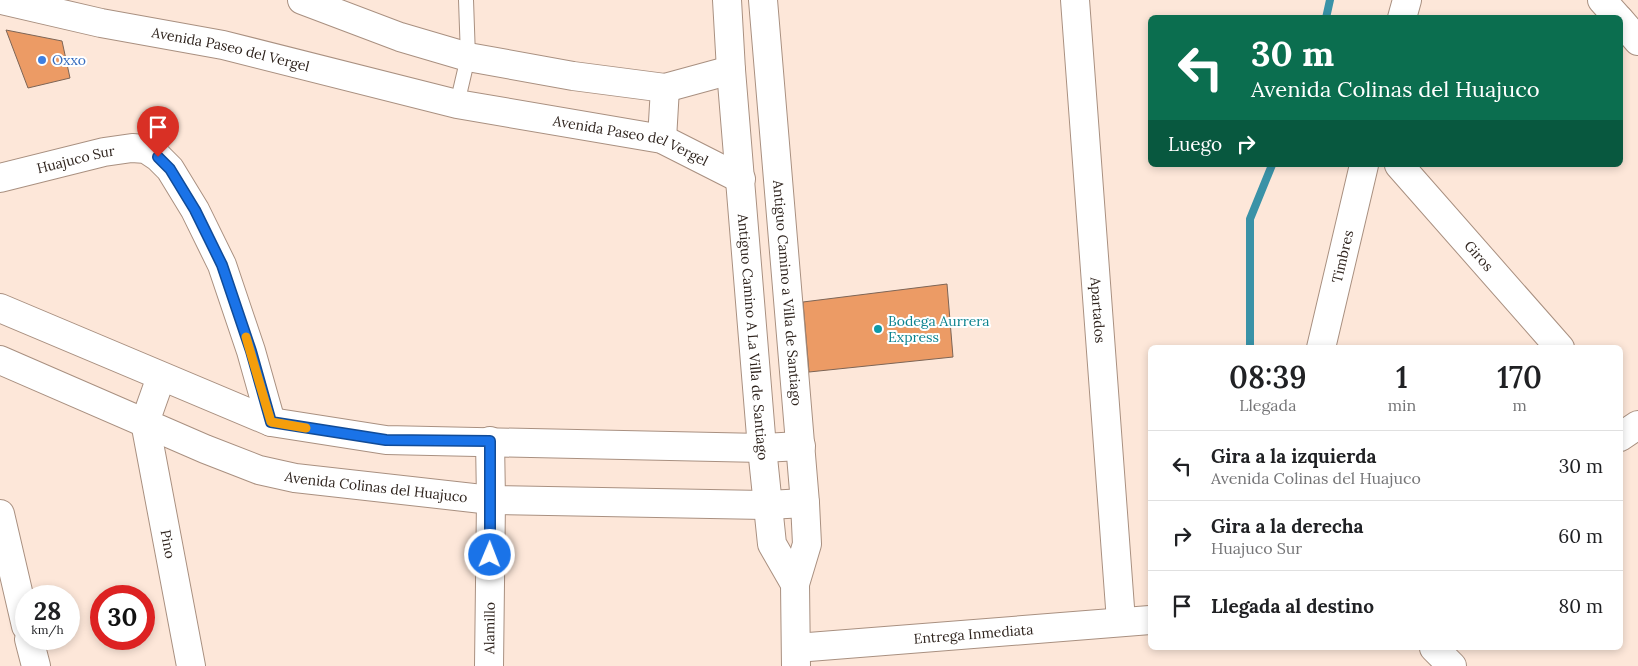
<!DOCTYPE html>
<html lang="es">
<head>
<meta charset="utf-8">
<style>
  body { margin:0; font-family:Lora,serif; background:#f6f6f6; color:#202124; height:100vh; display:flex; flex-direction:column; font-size:19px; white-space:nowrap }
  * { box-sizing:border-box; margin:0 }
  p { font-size:16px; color:#757577 }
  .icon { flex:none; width:28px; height:28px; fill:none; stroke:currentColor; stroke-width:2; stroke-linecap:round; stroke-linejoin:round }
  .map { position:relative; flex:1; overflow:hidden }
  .drawer { position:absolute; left:1148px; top:345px; width:475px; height:305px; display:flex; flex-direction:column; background:#fff; border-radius:8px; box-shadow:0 2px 8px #0003 }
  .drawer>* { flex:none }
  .top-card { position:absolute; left:1148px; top:15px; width:475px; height:152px; border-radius:8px; box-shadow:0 2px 8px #0003; background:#0b6e4f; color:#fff; overflow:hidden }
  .speed { position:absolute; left:15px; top:585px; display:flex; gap:10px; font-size:25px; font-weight:700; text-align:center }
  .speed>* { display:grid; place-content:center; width:65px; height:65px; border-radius:50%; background:#fff; box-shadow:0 2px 8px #0003; line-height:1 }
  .speed small { font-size:12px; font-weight:400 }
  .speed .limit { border:8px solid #d22; background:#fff; color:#111 }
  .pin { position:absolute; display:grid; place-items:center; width:42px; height:42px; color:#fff; margin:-51px -21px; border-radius:50% 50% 50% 0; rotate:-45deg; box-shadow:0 0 5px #0007 }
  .pin .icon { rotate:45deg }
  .me { position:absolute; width:55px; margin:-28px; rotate:1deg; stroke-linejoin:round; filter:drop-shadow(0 0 4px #0008) }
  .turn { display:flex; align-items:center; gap:18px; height:105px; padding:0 20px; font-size:22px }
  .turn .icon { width:65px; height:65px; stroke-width:2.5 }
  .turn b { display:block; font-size:35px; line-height:42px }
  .then { display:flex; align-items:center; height:48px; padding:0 20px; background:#0003; gap:10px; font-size:19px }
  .eta { display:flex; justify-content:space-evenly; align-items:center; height:85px; text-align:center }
  .eta b { font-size:30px; font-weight:600; line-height:35px }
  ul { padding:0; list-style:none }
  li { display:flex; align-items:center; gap:15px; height:70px; padding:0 20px; border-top:1px solid #e0e0e0 }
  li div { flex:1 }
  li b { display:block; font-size:19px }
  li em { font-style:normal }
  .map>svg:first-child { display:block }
</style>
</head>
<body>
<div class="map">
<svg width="1638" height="666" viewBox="0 0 1638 666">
  <rect width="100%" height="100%" fill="#fde7d9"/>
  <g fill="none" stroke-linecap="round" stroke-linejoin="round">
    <g stroke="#3a92a7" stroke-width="8">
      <path d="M1326,18L1330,0"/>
      <path d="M1250,348V219L1272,165"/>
    </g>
  </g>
  <g fill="#ec9b65" stroke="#7d6556">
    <path d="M6,30L62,41L70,78L28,88Z"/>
    <path d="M947,284L953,357L809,372L803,302Z"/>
  </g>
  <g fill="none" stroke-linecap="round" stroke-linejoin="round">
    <g stroke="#a99080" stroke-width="16">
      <path id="service" d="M457,104L468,57L466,0"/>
    </g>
    <g stroke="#a99080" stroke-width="30">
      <g id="minor">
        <path id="s1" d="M2,0L101,23L223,45L457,104L662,139L741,179"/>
        <path d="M302,0L400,37L468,57L573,76L665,88L731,70"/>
        <path id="s2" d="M1075,0L1121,621"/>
        <path d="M1602,0L1618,18"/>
        <path d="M1402,18L1407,0"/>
        <path d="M1620,20L1638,41"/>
        <path d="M662,139L665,88"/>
        <path id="s3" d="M1399,165L1560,348"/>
        <path id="s4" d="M0,178L104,152L132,148L146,149L158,157L170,169L195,210L222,265L251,351L271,422"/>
        <path d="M0,308L271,422L386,440L762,448L801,446"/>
        <path id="s5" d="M1321,348L1364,165"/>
        <path id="s6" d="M0,360L205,449L259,470L295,478L491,500L768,505L805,503"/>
        <path id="s7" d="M161,377L145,422L191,666"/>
        <path d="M1620,437L1638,425"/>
        <path d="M0,514L26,626"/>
        <path d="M29,639L36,666"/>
        <path id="s8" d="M796,648L1150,620"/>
        <path d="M1434,648L1452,666"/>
        <path id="s9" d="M489,666L491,500L490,441"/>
      </g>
    </g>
    <g stroke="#a99080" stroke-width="30">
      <g id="tertiary">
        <path id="s10" d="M727,0L731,70L762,448L772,544L795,584L796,666"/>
        <path id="s11" d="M763,0L805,503L807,544L795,584"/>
      </g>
    </g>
    <use href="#service" stroke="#fff" stroke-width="14"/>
    <use href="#minor" stroke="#fff" stroke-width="28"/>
    <use href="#tertiary" stroke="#fff" stroke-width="28"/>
  </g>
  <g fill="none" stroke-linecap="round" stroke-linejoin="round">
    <g stroke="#114b97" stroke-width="12">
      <path id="route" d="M158,157L170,169L195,210L222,265L251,351L271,422L386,440L490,441V555"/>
    </g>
    <use href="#route" stroke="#1a73e8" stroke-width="9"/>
    <path stroke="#f59e0b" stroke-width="9" d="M246,337L271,422L306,428"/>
  </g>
  <circle fill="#3f7fe0" stroke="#fff" stroke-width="2" cx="42" cy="60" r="5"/>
  <circle fill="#0f9aa8" stroke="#fff" stroke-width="2" cx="878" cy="329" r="5"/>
  <g text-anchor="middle" stroke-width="4" stroke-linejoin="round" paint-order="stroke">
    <g font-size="14" fill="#2f241e" stroke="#fff">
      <text dy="5" stroke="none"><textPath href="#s1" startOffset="234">Avenida Paseo del Vergel</textPath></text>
      <text dy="5" stroke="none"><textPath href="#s1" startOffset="645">Avenida Paseo del Vergel</textPath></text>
      <text dy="5" stroke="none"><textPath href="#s4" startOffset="78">Huajuco Sur</textPath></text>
      <text dy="5" stroke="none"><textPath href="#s5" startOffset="94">Timbres</textPath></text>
      <text dy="5" stroke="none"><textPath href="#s3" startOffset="121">Giros</textPath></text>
      <text dy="5" stroke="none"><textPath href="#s11" startOffset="294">Antiguo Camino a Villa de Santiago</textPath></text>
      <text dy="5" stroke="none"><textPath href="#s2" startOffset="311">Apartados</textPath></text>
      <text dy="5" stroke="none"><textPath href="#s10" startOffset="338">Antiguo Camino A La Villa de Santiago</textPath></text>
      <text dy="5" stroke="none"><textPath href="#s6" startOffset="400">Avenida Colinas del Huajuco</textPath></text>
      <text dy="5" stroke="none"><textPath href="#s7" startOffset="172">Pino</textPath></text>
      <text dy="5" stroke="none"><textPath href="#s9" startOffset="38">Alamillo</textPath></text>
      <text dy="5" stroke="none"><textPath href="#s8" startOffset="178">Entrega Inmediata</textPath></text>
    </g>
    <g font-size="14" fill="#366cbe" stroke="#fff" text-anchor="start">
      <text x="52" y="65">Oxxo</text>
    </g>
    <g font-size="14" fill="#0d838f" stroke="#fff" text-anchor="start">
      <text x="888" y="326">Bodega Aurrera<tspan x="888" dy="16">Express</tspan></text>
    </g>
  </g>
</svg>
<div class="speed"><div>28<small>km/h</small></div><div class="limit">30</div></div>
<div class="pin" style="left:158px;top:157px;background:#d93025"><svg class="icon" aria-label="arrive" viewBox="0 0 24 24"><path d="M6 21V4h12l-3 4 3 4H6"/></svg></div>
<svg class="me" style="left:490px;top:555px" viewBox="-20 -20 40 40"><circle r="17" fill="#1a73e8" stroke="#fff" stroke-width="3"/><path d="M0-11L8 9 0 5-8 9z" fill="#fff"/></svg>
<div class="top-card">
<div class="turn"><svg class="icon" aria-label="left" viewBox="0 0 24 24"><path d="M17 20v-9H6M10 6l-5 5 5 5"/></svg><div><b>30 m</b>Avenida Colinas del Huajuco</div></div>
<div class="then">Luego<svg class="icon" aria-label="right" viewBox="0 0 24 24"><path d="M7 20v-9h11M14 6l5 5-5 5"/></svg></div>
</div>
<section class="drawer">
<div class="eta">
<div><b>08:39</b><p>Llegada</p></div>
<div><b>1</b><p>min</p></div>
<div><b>170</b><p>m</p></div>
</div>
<ul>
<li><svg class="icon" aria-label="left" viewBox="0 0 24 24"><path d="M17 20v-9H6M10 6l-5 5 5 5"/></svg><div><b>Gira a la izquierda</b><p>Avenida Colinas del Huajuco</p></div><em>30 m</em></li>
<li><svg class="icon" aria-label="right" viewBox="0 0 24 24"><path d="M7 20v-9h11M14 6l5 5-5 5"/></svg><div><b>Gira a la derecha</b><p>Huajuco Sur</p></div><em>60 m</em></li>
<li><svg class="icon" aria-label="arrive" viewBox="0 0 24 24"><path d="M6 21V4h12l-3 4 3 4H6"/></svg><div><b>Llegada al destino</b></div><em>80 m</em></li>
</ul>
</section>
</div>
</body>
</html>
